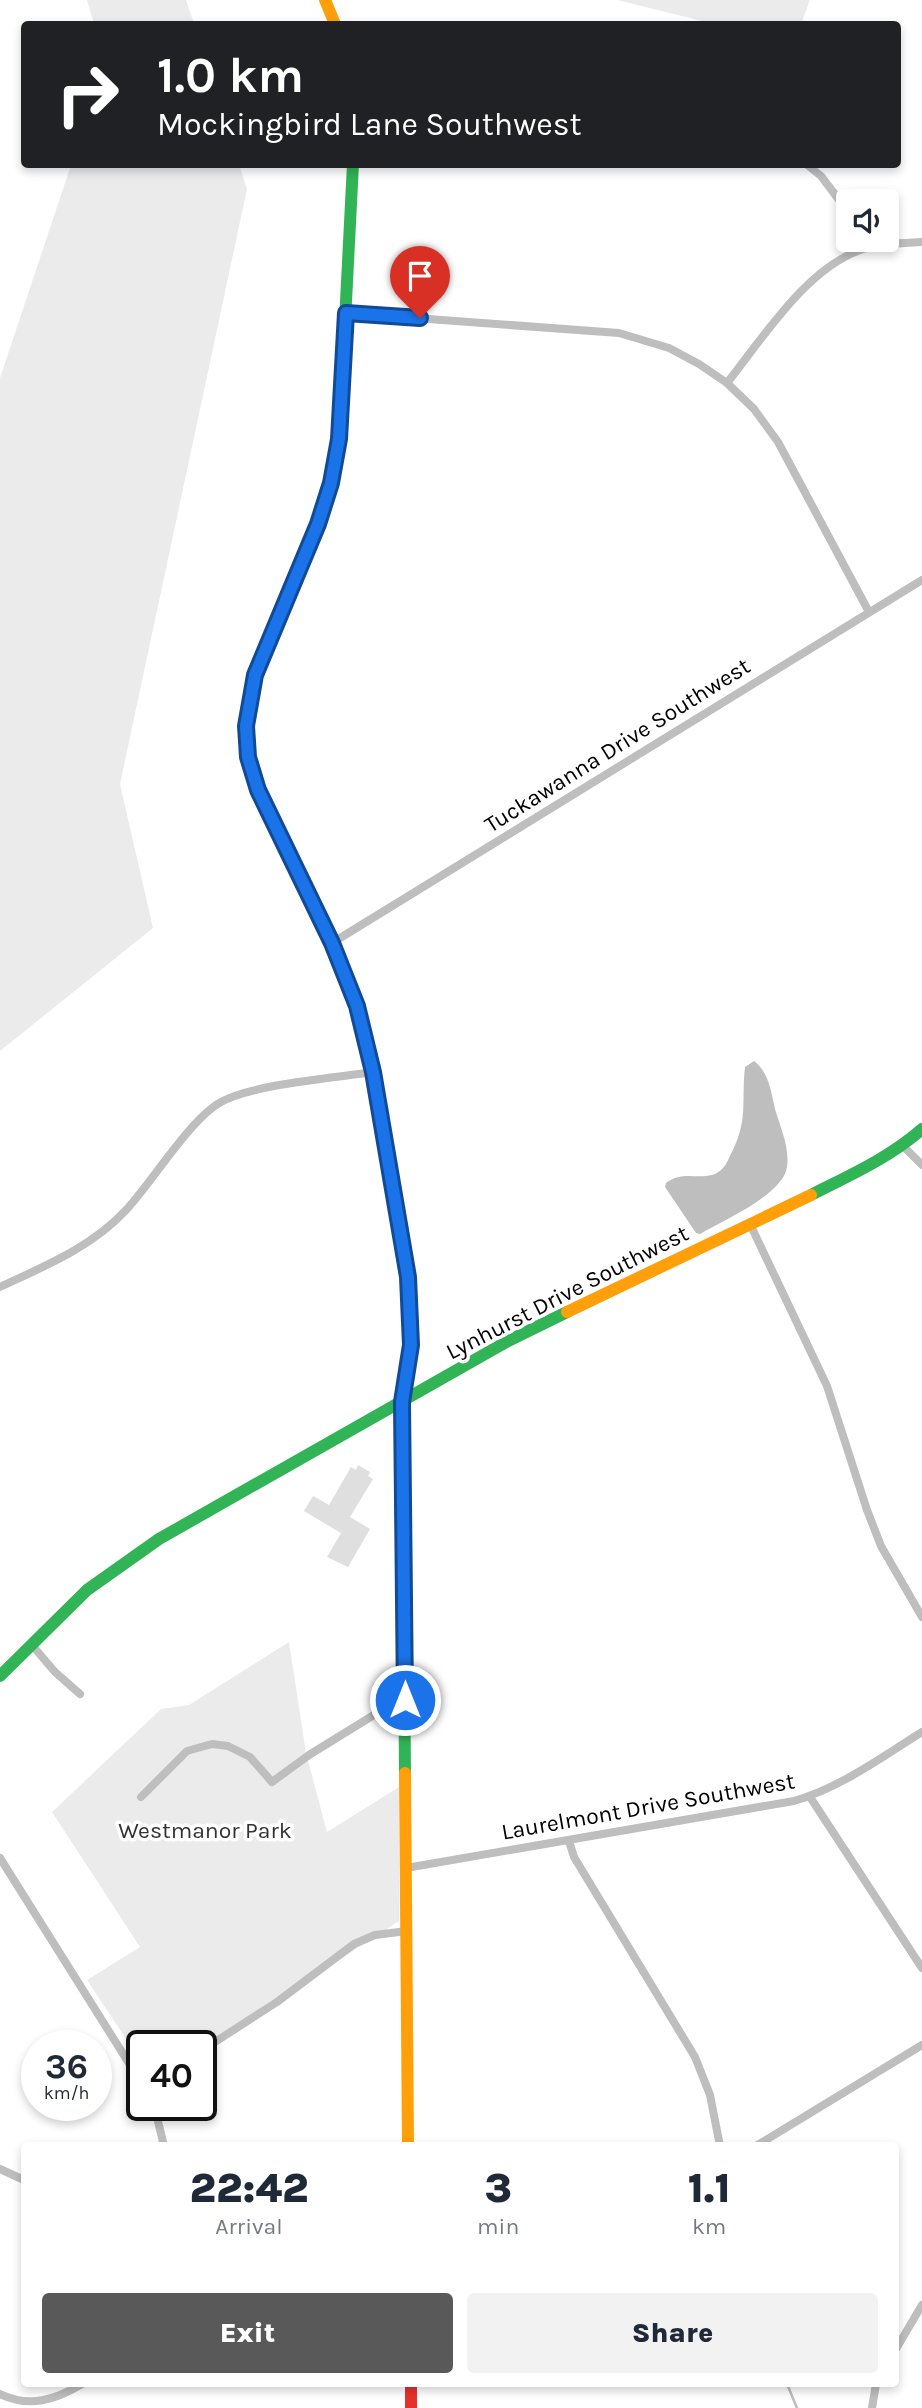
<!DOCTYPE html>
<html lang="en">
<head>
<meta charset="utf-8">
<style>
  body { margin:0; font-family:Karla,sans-serif; background:#f2f2f3; color:#1f2937; height:100vh; display:flex; flex-direction:column; font-size:26px; white-space:nowrap }
  * { box-sizing:border-box; margin:0 }
  p { font-size:23px; color:#747a83 }
  .icon { flex:none; width:38px; height:38px; fill:none; stroke:currentColor; stroke-width:2; stroke-linecap:round; stroke-linejoin:round }
  .map { position:relative; flex:1; overflow:hidden }
  .drawer { position:absolute; left:21px; top:2142px; width:878px; height:245px; display:flex; flex-direction:column; background:#fff; border-radius:7px; box-shadow:0 4px 10px #0003 }
  .drawer>* { flex:none }
  .hud { position:absolute; left:21px; top:21px; width:880px; height:147px; border-radius:7px; box-shadow:0 4px 10px #0003; background:#202124; color:#fff; overflow:hidden }
  .tools { position:absolute; left:836px; top:189px; display:grid; gap:14px }
  .tools a { display:grid; place-items:center; width:63px; height:63px; border-radius:7px; background:#fff; box-shadow:0 4px 10px #0003; font-size:35px }
  .speed { position:absolute; left:21px; top:2030px; display:flex; gap:14px; font-size:35px; font-weight:700; text-align:center }
  .speed>* { display:grid; place-content:center; width:91px; height:91px; border-radius:50%; background:#fff; box-shadow:0 4px 10px #0003; line-height:1 }
  .speed small { font-size:18px; font-weight:400 }
  .speed .limit { border:4px solid #111; border-radius:10px; background:#fff; color:#111 }
  .pin { position:absolute; display:grid; place-items:center; width:60px; height:60px; color:#fff; margin:-72px -30px; border-radius:50% 50% 50% 0; rotate:-45deg; box-shadow:0 0 7px #0007 }
  .pin .icon { rotate:45deg }
  .me { position:absolute; width:77px; margin:-38px; rotate:0deg; stroke-linejoin:round; filter:drop-shadow(0 0 5px #0008) }
  .turn { display:flex; align-items:center; gap:24px; height:147px; padding:0 21px; font-size:32px }
  .turn .icon { width:91px; height:91px; stroke-width:2.5 }
  .turn b { display:block; font-size:49px; line-height:60px }
  .eta { display:flex; justify-content:space-evenly; align-items:center; height:119px; text-align:center }
  .eta b { font-size:42px; font-weight:800; line-height:49px }
  .primary-button { display:flex; gap:14px; margin-top:auto; padding:14px 21px }
  .primary-button a { flex:1; height:80px; border-radius:7px; background:#595959; color:#fff; font-size:28px; font-weight:800; line-height:80px; text-align:center }
  .primary-button a+a { background:#f2f2f3; color:#1f2937 }
  .map>svg:first-child { display:block }
</style>
</head>
<body>
<div class="map">
<svg width="922" height="2408" viewBox="0 0 922 2408">
  <rect width="100%" height="100%" fill="#fff"/>
  <g fill="#ebebeb">
    <path d="M87,0H186L194,24H94Z"/>
    <path d="M617,0H810L801,24H714Z"/>
    <path d="M71,165H239L247,189L120,784L153,928L0,1051V378Z"/>
    <path d="M289,1642L306,1753L327,1832L399,1787V1921L201,2050V2046H142V2063L87,1980L140,1947L52,1812L161,1709L189,1705Z"/>
  </g>
  <path fill="#bebebe" d="M754,1061C769,1072 771,1092 775,1109C780,1126 790,1148 787,1167C783,1195 723,1220 700,1234L696,1233L665,1187L666,1183C681,1171 696,1179 712,1175C722,1172 726,1165 730,1156C749,1120 741,1103 745,1067Z"/>
  <g fill="none" stroke-linecap="round" stroke-linejoin="round">
    <path stroke="#bebebe" stroke-width="2.5" d="M787,2384L797,2408"/>
  </g>
  <path fill="#dfdfdf" d="M358,1465L370,1472L368,1476L373,1479L350,1517L370,1529L348,1567L327,1557L341,1533L304,1511L313,1496L329,1505L351,1467L356,1470Z"/>
  <g fill="none" stroke-linecap="round" stroke-linejoin="round">
    <g stroke="#bebebe" stroke-width="8">
      <path d="M806,164L821,176L849,213"/>
      <path d="M346,313L619,333L669,348L699,364L727,383L754,409L778,442L869,612"/>
      <path d="M727,383C763,338 807,267 863,249C882,243 903,243 922,242"/>
      <path d="M332,943L922,580"/>
      <path d="M903,1146L922,1165"/>
      <path d="M750,1224L827,1386L867,1510L881,1546L922,1617"/>
      <path d="M0,1287C45,1266 92,1247 126,1210C153,1181 190,1119 221,1102C253,1084 334,1078 373,1072"/>
      <path d="M31,1644L55,1672L80,1694"/>
      <path d="M141,1797L187,1751L212,1744L228,1746L250,1757L272,1782L309,1755L390,1705L405,1700"/>
      <path d="M810,1797L922,1968"/>
      <path d="M569,1841L574,1857L695,2057L710,2095L720,2146"/>
      <path d="M0,1858L142,2084"/>
      <path d="M406,1868L794,1801C840,1788 882,1757 922,1732"/>
      <path d="M201,2051L277,2002L354,1944L375,1935L407,1931"/>
      <path d="M154,2105L164,2146"/>
      <path d="M756,2146L922,2045"/>
      <path d="M0,2169L24,2180"/>
      <path d="M896,2349L922,2305"/>
      <path d="M0,2394C30,2408 55,2400 82,2384"/>
      <path d="M872,2408L876,2384"/>
    </g>
    <g stroke="#30b455" stroke-width="12">
      <path d="M263,801C219,708 283,613 317,527C328,499 334,469 339,439L353,164"/>
      <path d="M390,1179L412,1309L411,1345L402,1402L405,1773"/>
      <path d="M811,1195C850,1175 889,1158 922,1129"/>
      <path d="M0,1676L87,1590L159,1539L508,1341L567,1312"/>
    </g>
    <g stroke="#ff9f0a" stroke-width="12">
      <path d="M325,0L335,24"/>
      <path d="M263,801L345,973L366,1038L390,1179"/>
      <path d="M567,1312L811,1195"/>
      <path d="M405,1773L408,2146"/>
    </g>
    <path stroke="#e5322d" stroke-width="12" d="M411,2384V2408"/>
  </g>
  <g fill="none" stroke-linecap="round" stroke-linejoin="round">
    <g stroke="#114b97" stroke-width="18">
      <path id="route" d="M405,1700L402,1402L411,1345L408,1277L373,1072L357,1006L332,943L258,790L248,757L246,726L255,675L318,524L331,483L339,439L346,313L420,318"/>
    </g>
    <use href="#route" stroke="#1a73e8" stroke-width="12"/>
  </g>
  <g text-anchor="middle" stroke-width="7" stroke-linejoin="round" paint-order="stroke">
    <g font-size="23" fill="#000" stroke="#fff">
      <text transform="translate(617 745) rotate(-32)" y="8">Tuckawanna Drive Southwest</text>
      <text transform="translate(567 1292) rotate(-27)" y="8">Lynhurst Drive Southwest</text>
      <text transform="translate(648 1806) rotate(-10)" y="8">Laurelmont Drive Southwest</text>
    </g>
    <g font-size="23" fill="#323232" stroke="#fff">
      <text x="205" y="1838">Westmanor Park</text>
    </g>
  </g>
</svg>
<div class="tools">
<a><svg class="icon" aria-label="sound" viewBox="0 0 24 24"><path d="M4 9h4l5-4v14l-5-4H4zM17 9q2 3 0 6"/></svg></a>
</div>
<div class="speed"><div>36<small>km/h</small></div><div class="limit">40</div></div>
<div class="pin" style="left:420px;top:318px;background:#d93025"><svg class="icon" aria-label="arrive" viewBox="0 0 24 24"><path d="M6 21V4h12l-3 4 3 4H6"/></svg></div>
<svg class="me" style="left:405px;top:1700px" viewBox="-20 -20 40 40"><circle r="17" fill="#1a73e8" stroke="#fff" stroke-width="3"/><path d="M0-11L8 9 0 5-8 9z" fill="#fff"/></svg>
<div class="hud">
<div class="turn"><svg class="icon" aria-label="right" viewBox="0 0 24 24"><path d="M7 20v-9h11M14 6l5 5-5 5"/></svg><div><b>1.0 km</b>Mockingbird Lane Southwest</div></div>
</div>
<section class="drawer">
<div class="eta">
<div><b>22:42</b><p>Arrival</p></div>
<div><b>3</b><p>min</p></div>
<div><b>1.1</b><p>km</p></div>
</div>
<div class="primary-button"><a>Exit</a><a>Share</a></div>
</section>
</div>
</body>
</html>
